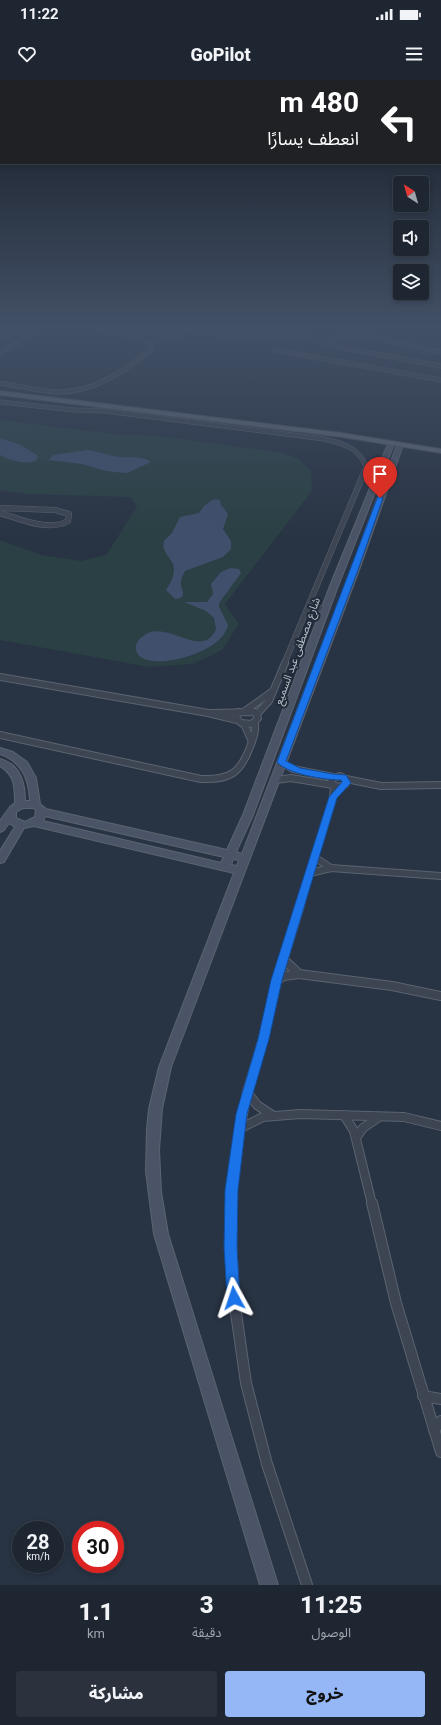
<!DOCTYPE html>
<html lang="ar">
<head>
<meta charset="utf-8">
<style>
  body { margin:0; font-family:Roboto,"Noto Sans Arabic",sans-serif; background:#2b323e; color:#f1f3f6; direction:rtl; height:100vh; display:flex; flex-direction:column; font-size:15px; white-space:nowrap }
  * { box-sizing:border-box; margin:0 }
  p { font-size:13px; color:#a1a5ac }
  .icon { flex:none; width:22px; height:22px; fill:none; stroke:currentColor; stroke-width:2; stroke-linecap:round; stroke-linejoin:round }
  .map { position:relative; height:1505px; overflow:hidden; direction:ltr }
  .panel { display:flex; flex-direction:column; background:#1e2632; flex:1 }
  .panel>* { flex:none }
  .top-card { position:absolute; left:0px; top:0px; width:441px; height:84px; box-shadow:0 2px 6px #0003,0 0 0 1px #3c434d; direction:rtl; background:#202124; color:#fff; overflow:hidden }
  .needle { width:26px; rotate:323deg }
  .tools { position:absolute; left:393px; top:96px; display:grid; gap:8px }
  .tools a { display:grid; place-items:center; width:36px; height:36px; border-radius:4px; background:#1e2632; box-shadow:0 2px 6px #0003,0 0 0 1px #3c434d; font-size:20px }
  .speed { position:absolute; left:12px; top:1441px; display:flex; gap:8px; font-size:20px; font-weight:700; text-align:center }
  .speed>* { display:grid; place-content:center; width:52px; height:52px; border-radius:50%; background:#1e2632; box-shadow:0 2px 6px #0003,0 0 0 1px #3c434d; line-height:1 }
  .speed small { font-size:10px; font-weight:400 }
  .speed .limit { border:6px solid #d22; background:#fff; color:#111 }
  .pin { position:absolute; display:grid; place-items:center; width:34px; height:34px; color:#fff; margin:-41px -17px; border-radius:50% 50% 50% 0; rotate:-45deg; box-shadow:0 0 4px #0007 }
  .pin .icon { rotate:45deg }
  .me { position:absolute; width:44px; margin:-22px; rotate:355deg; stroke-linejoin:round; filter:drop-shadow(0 0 3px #0008) }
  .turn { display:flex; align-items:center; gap:14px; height:84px; padding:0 16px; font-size:18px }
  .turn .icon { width:52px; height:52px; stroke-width:2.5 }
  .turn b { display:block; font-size:28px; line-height:34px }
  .eta { display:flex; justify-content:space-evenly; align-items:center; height:68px; text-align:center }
  .eta b { font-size:24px; font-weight:800; line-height:28px }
  .button { display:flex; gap:8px; margin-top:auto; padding:8px 16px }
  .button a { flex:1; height:46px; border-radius:4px; background:#96b7f6; color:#111; font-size:16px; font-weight:800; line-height:46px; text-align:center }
  .button a+a { background:#2b323e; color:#f1f3f6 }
  .status { display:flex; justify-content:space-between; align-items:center; height:28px; padding:0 20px; background:#1e2632; direction:ltr }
  .status svg { height:11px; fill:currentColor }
  header { display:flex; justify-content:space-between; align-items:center; height:52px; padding:0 16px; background:#1e2632; font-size:18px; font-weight:800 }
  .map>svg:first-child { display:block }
</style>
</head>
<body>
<div class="status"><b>11:22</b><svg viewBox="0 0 49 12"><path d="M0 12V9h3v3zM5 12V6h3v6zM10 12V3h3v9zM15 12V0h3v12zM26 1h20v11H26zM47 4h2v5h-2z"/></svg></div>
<header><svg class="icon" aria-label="menu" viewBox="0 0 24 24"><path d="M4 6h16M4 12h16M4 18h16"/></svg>GoPilot<svg class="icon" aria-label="heart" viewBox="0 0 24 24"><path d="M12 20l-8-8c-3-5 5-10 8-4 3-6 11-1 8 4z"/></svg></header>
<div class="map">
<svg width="441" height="1505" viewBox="0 0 441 1505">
  <rect width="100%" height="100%" fill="#283343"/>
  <path fill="#2a4044" d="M0,340L114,354L158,356L279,372L299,379L311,391L312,411L225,524L239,544L222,570L193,584L149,587L0,560V460L41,475L81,481L106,475L137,427L131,417L28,414L0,410Z"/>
  <g fill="#3f4f6c">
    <path d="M0,358L21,365L38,376L36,381C23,384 12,381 0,375Z"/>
    <path d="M87,370C99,371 109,376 121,377C132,378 141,375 151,382L127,393L106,391L82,384L49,380L53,375Z"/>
    <path d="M214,419L220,420L221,425L228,434L223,449L231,461V469L223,477L185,491C183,495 180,500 181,505C183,512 186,519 175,519L166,510C170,504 174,497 174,489C174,479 160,472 164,461L172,453L180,437L199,433L204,426Z"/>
    <path d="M230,488L239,489L241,493L219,523V527L228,545C222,577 134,596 136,567C136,563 139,559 142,557C165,536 202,582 216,549L214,538L206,531L184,522H207L213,514L211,504L221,492Z"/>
  </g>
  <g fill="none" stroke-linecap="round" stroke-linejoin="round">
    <g stroke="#5b6370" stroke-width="5">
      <g id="street-far4">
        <path d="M121,247L176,257"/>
        <path d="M179,247C215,254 253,260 290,254C298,252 306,249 314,247"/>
        <path d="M0,248L7,247"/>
        <path d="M294,252L337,267L441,286"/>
        <path d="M230,254L245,247"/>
        <path d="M355,254L441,272"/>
        <path d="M0,260L21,247"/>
        <path d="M321,262L349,256L373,247"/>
        <path d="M275,270L441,300"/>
        <path d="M0,273L41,247"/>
        <path d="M0,303C19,306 41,312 61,312C95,311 126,291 151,269V264L132,255L90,247"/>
        <path d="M0,322L74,330L105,331L324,359C342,363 360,368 366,387L362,396"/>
      </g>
    </g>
    <g stroke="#5b6370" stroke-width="6">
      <g id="street-far3">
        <path d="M0,428L55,430L69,434L68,441C49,452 20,439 0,433"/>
        <path d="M309,527L325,529"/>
        <path d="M284,584L363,395"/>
      </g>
    </g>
    <g stroke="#5b6370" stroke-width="8">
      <g id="street-far2">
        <path d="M0,597L208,633L237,640"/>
        <path d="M245,631L273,611"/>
        <path d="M212,633L255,632L258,638L252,644L241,643L236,638L239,632"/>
        <path d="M257,634L269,621L285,583"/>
        <path d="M244,644L252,662"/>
        <path d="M0,655L201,699C229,700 240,694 250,667C253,659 256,652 255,643"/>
        <path d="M281,682L293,689L333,697"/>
        <path d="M340,696L346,699V704L339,707L333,705L331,699Z"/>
        <path d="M346,699L381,706L441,705"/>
        <path d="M275,700L291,698L333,705"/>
        <path d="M314,777L331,788"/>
        <path d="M310,793L331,788L441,796"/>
        <path d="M301,823L333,717L334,706"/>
      </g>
    </g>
    <g stroke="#5b6370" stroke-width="10">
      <g id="street-far1">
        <path d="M283,879L299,894"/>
        <path d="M277,900L284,896L299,894L392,906L441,916"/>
        <path d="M247,1012L257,1025L272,1035"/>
        <path d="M344,1035L354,1051L372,1124"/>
        <path d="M239,1049L263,1037L300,1034L404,1037L441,1046"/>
        <path d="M356,1058L363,1048L379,1037"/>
        <path d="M231,1124L234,1084L247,1012L263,959L277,900L301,822"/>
      </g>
    </g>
    <g stroke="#5b6370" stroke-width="12">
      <g id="street">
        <path d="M231,1123L230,1138L234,1219L246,1303L267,1384L307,1505"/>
        <path d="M372,1123L396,1223L441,1372"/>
        <path d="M423,1316L441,1319"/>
        <path d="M434,1350L441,1341"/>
      </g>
    </g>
    <g stroke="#5b6370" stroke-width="2">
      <path id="secondary" d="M391,362L394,364L338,506L253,735L236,772L242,774L351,490L397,365L402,364L403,365L359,490L171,987L162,1029L159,1070L161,1112L168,1154L278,1505H260L154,1154L146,1091L147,1049L149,1029L159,987L234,793L34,746L24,748L4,782L0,783V771L15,747L9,743L4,750L0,752V741L10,727L15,723C15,707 15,695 0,686V679C20,684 25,703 25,721H30C29,698 22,682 0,674V668L13,672L27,682L36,698L40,724L46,729L227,770L243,735L330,506L388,364ZM23,728H33L36,730L35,737L25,742L16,738V732ZM45,736L224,777L221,783L43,741ZM233,779L239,780L237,786L231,785Z"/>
    </g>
    <g stroke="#464e5c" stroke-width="2">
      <path id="primary" d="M0,311L342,353L441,369V373L342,357L0,315Z"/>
    </g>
    <use href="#street-far4" stroke="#3d4553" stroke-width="4"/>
    <use href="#street-far3" stroke="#3d4553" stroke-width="5"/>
    <use href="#street-far2" stroke="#3d4553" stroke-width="6"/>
    <use href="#street-far1" stroke="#3d4553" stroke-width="8"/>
    <use href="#street" stroke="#3d4553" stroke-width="10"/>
    <use href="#secondary" fill="#4b5466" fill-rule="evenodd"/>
    <use href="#primary" fill="#5b6473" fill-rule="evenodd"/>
  </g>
  <linearGradient id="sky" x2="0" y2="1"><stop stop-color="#161c25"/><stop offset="0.54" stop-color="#425066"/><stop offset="1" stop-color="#425066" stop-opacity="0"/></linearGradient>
  <rect width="441" height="458" fill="url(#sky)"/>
  <path fill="#1a73e8" stroke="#114b97" d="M378,416L383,418L358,490L286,681L300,688L333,694L346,695L351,703L337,718L282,900L269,959L247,1034L238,1110L237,1168L240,1218L238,1223L234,1225L229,1223L227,1218L224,1168L225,1110L236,1034L258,959L271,900L329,717L342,702L341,700C325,700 287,694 277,682Z"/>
  <g text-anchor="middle" stroke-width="4" stroke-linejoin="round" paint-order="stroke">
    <g font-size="11" fill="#bac0cc" stroke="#212a38">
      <text transform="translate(297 571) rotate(-70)" y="4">شارع مصطفى عبد السميع</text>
    </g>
  </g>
</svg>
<div class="tools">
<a><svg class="needle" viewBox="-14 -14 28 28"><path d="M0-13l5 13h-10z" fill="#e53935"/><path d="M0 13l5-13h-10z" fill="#a1a5ac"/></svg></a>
<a><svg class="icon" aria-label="sound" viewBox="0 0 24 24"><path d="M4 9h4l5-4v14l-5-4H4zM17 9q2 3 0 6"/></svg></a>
<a><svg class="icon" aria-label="layers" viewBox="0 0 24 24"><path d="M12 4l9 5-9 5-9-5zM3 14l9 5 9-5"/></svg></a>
</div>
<div class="speed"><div>28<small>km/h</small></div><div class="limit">30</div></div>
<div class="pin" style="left:380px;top:418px;background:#d93025"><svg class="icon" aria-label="arrive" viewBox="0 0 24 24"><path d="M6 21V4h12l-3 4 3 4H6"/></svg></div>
<svg class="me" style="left:234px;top:1218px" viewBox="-20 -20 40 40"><path d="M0-17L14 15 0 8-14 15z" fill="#1a73e8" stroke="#fff" stroke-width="4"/></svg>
<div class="top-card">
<div class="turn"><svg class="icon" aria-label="left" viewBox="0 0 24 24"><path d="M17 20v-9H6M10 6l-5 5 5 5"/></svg><div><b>480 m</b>انعطف يسارًا</div></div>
</div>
</div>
<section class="panel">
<div class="eta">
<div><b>11:25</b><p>الوصول</p></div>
<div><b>3</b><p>دقيقة</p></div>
<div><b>1.1</b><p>km</p></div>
</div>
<div class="button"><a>خروج</a><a>مشاركة</a></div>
</section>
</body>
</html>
